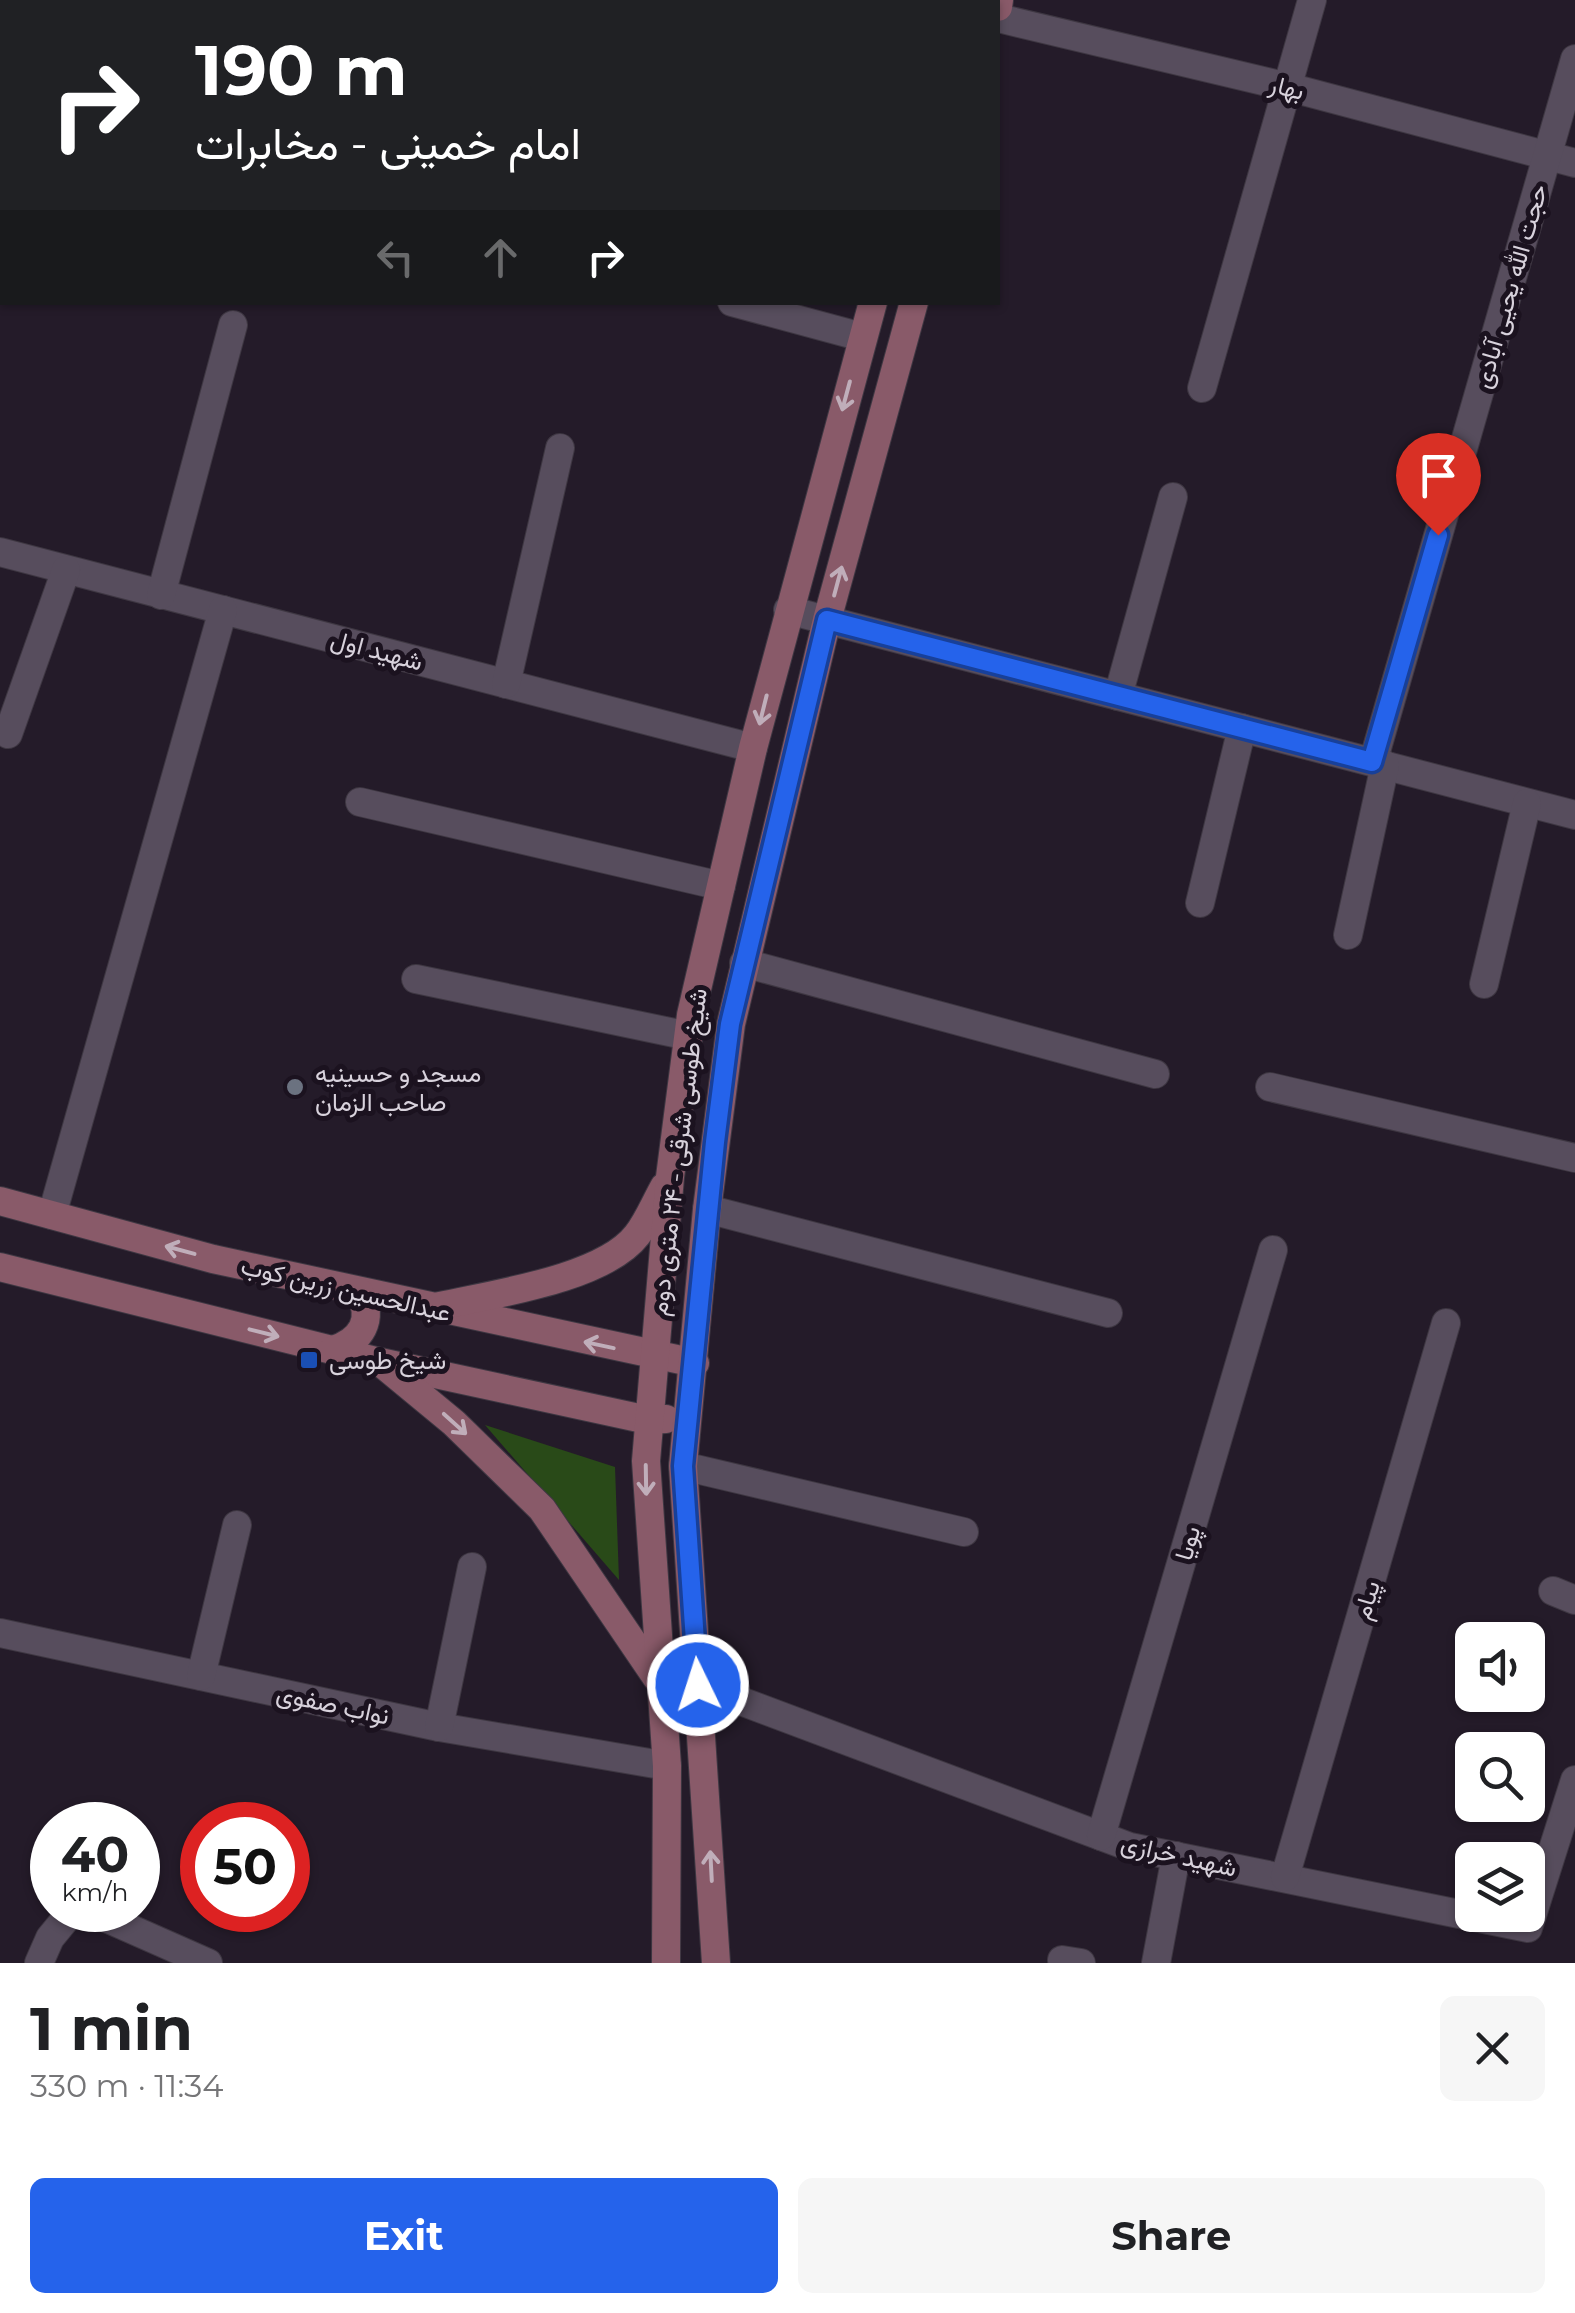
<!DOCTYPE html>
<html lang="en">
<head>
<meta charset="utf-8">
<style>
  body { margin:0; font-family:Montserrat,Vazirmatn,sans-serif; background:#f6f6f6; color:#202124; height:100vh; display:flex; flex-direction:column; font-size:38px; white-space:nowrap }
  * { box-sizing:border-box; margin:0 }
  p { font-size:32px; color:#757577 }
  .icon { flex:none; width:55px; height:55px; fill:none; stroke:currentColor; stroke-width:2; stroke-linecap:round; stroke-linejoin:round }
  .map { position:relative; height:1963px; overflow:hidden }
  .panel { display:flex; flex-direction:column; background:#fff; flex:1 }
  .panel>* { flex:none }
  .top-card { position:absolute; left:0px; top:0px; width:1000px; height:305px; box-shadow:0 2px 8px #0004; background:#202124; color:#fff; overflow:hidden }
  .buttons { position:absolute; left:1455px; top:1622px; display:grid; gap:20px }
  .buttons a { display:grid; place-items:center; width:90px; height:90px; border-radius:15px; background:#fff; box-shadow:0 2px 8px #0004; font-size:50px }
  .speed { position:absolute; left:30px; top:1802px; display:flex; gap:20px; font-size:50px; font-weight:700; text-align:center }
  .speed>* { display:grid; place-content:center; width:130px; height:130px; border-radius:50%; background:#fff; box-shadow:0 2px 8px #0004; line-height:1 }
  .speed small { font-size:25px; font-weight:400 }
  .speed .limit { border:15px solid #d22; background:#fff; color:#111 }
  .pin { position:absolute; display:grid; place-items:center; width:85px; height:85px; color:#fff; margin:-102px -42px; border-radius:50% 50% 50% 0; rotate:-45deg; box-shadow:0 0 10px #0007 }
  .pin .icon { rotate:45deg }
  .me { position:absolute; width:110px; margin:-55px; rotate:356deg; stroke-linejoin:round; filter:drop-shadow(0 0 8px #0008) }
  .turn { display:flex; align-items:center; gap:35px; height:210px; padding:0 30px; font-size:45px }
  .turn .icon { width:130px; height:130px; stroke-width:2.5 }
  .turn b { display:block; font-size:70px; line-height:85px }
  .lanes { display:flex; align-items:center; height:95px; padding:0 30px; background:#0003; justify-content:center; gap:50px; direction:ltr }
  .lanes .off { opacity:.35 }
  .round { display:grid; place-items:center; flex:none; width:105px; height:105px; border-radius:15px; background:#f6f6f6 }
  .headline { display:flex; align-items:center; justify-content:space-between; height:170px; padding:0 30px }
  h1 { font-size:60px; font-weight:700; line-height:75px }
  .primary-button { display:flex; gap:20px; margin-top:auto; padding:20px 30px }
  .primary-button a { flex:1; height:115px; border-radius:15px; background:#2563eb; color:#fff; font-size:40px; font-weight:700; line-height:115px; text-align:center }
  .primary-button a+a { background:#f6f6f6; color:#202124 }
  .map>svg:first-child { display:block }
</style>
</head>
<body>
<div class="map">
<svg width="1575" height="1963" viewBox="0 0 1575 1963">
  <rect width="100%" height="100%" fill="#241b29"/>
  <path fill="#294a18" d="M485,1425L615,1467L619,1580Z"/>
  <g fill="none" stroke-linecap="round" stroke-linejoin="round">
    <g stroke="#3e3742" stroke-width="30">
      <g id="minor">
        <path d="M720,0L730,2"/>
        <path d="M998,18L1288,87L1575,163"/>
        <path d="M0,111L2,112"/>
        <path d="M732,302L862,337"/>
        <path d="M1202,388L1312,0"/>
        <path d="M0,552L753,748"/>
        <path d="M161,595L233,325"/>
        <path d="M788,610L1575,815"/>
        <path d="M506,684L560,448"/>
        <path d="M1118,696L1173,497"/>
        <path d="M8,734L66,570"/>
        <path d="M1373,762L1575,59"/>
        <path d="M360,802L721,886"/>
        <path d="M1200,903L1242,728"/>
        <path d="M1348,935L1385,765"/>
        <path d="M744,963L1155,1074"/>
        <path d="M416,979L689,1036"/>
        <path d="M1484,984L1527,803"/>
        <path d="M1270,1087L1575,1158"/>
        <path d="M707,1209L1108,1313"/>
        <path d="M52,1215L223,610"/>
        <path d="M683,1466L964,1532"/>
        <path d="M1553,1591L1575,1600"/>
        <path d="M0,1633L439,1727L667,1766"/>
        <path d="M201,1676L237,1525"/>
        <path d="M698,1685L1130,1847L1528,1928L1575,1780"/>
        <path d="M439,1727L472,1567"/>
        <path d="M1101,1836L1273,1250"/>
        <path d="M1285,1877L1446,1323"/>
        <path d="M88,1910L208,1963"/>
        <path d="M1062,1960L1081,1963"/>
        <path d="M39,1963L50,1938L73,1910"/>
        <path d="M1156,1963L1176,1856"/>
      </g>
    </g>
    <g stroke="#3e3742" stroke-width="30">
      <g id="secondary">
        <path d="M963,2L964,0"/>
        <path d="M998,7L999,0"/>
        <path d="M0,1201L213,1259L695,1363"/>
        <path d="M0,1267L380,1362L648,1420L666,1419"/>
        <path d="M440,1306C493,1294 603,1279 637,1235C648,1221 655,1203 664,1187"/>
        <path d="M333,1350C361,1341 375,1320 359,1292"/>
        <path d="M385,1366L454,1423L542,1509L657,1678"/>
        <path d="M666,1963L667,1766L646,1461L670,1177L691,1015L753,748L873,302"/>
        <path d="M716,1963L683,1466L707,1209L731,1024L827,620L914,302"/>
      </g>
    </g>
    <use href="#minor" stroke="#574d5d" stroke-width="28"/>
    <use href="#secondary" stroke="#895a69" stroke-width="28"/>
  </g>
  <defs><path id="oneway-shaft" d="M-6 0H5M1.5-3L5.5 0L1.5 3" fill="none" stroke-width="1.6" stroke-linecap="round" stroke-linejoin="round" transform="scale(2.5)"/></defs>
  <g stroke="#c0aeba">
    <use href="#oneway-shaft" transform="translate(846 396) rotate(105)"/>
    <use href="#oneway-shaft" transform="translate(838 581) rotate(-75)"/>
    <use href="#oneway-shaft" transform="translate(763 710) rotate(104)"/>
    <use href="#oneway-shaft" transform="translate(180 1250) rotate(-165)"/>
    <use href="#oneway-shaft" transform="translate(264 1333) rotate(14)"/>
    <use href="#oneway-shaft" transform="translate(599 1345) rotate(-168)"/>
    <use href="#oneway-shaft" transform="translate(455 1424) rotate(42)"/>
    <use href="#oneway-shaft" transform="translate(646 1480) rotate(89)"/>
    <use href="#oneway-shaft" transform="translate(711 1866) rotate(-93)"/>
  </g>
  <g fill="none" stroke-linecap="round" stroke-linejoin="round">
    <g stroke="#184099" stroke-width="25">
      <path id="route" d="M698,1685L683,1466L715,1142L730,1024L827,620L1372,762L1438,535"/>
    </g>
    <use href="#route" stroke="#2563eb" stroke-width="18"/>
  </g>
  <circle fill="#6b7280" stroke="#1b121f" stroke-width="4" cx="295" cy="1087" r="10"/>
  <rect fill="#1a4fb4" stroke="#1b121f" stroke-width="4" x="299" y="1350" width="20" height="20" rx="5"/>
  <g text-anchor="middle" stroke-width="10" stroke-linejoin="round" paint-order="stroke">
    <g font-size="25" fill="#d8d2dc" stroke="#1b121f">
      <text transform="translate(1287 87) rotate(14)" y="9">بهار</text>
      <text transform="translate(1510 286) rotate(-74)" y="9">حجت الله یحیی آبادی</text>
      <text transform="translate(377 650) rotate(15)" y="9">شهید اول</text>
      <text transform="translate(678 1152) rotate(-83)" y="9">شیخ طوسی شرقی - ۲۴ متری دوم</text>
      <text transform="translate(346 1289) rotate(13)" y="9">عبدالحسین زرین کوب</text>
      <text transform="translate(1187 1543) rotate(-74)" y="9">پویا</text>
      <text transform="translate(1366 1600) rotate(-74)" y="9">پیام</text>
      <text transform="translate(333 1704) rotate(12)" y="9">نواب صفوی</text>
      <text transform="translate(1179 1855) rotate(13)" y="9">شهید خرازی</text>
    </g>
    <g font-size="25" fill="#d8d2dc" stroke="#1b121f" text-anchor="start">
      <text x="315" y="1082">مسجد و حسینیه<tspan x="315" dy="29">صاحب الزمان</tspan></text>
      <text x="329" y="1369">شیخ طوسی</text>
    </g>
  </g>
</svg>
<div class="buttons">
<a><svg class="icon" aria-label="sound" viewBox="0 0 24 24"><path d="M4 9h4l5-4v14l-5-4H4zM17 9q2 3 0 6"/></svg></a>
<a><svg class="icon" aria-label="search" viewBox="0 0 24 24"><circle cx="10" cy="10" r="6"/><path d="M15 15l6 6"/></svg></a>
<a><svg class="icon" aria-label="layers" viewBox="0 0 24 24"><path d="M12 4l9 5-9 5-9-5zM3 14l9 5 9-5"/></svg></a>
</div>
<div class="speed"><div>40<small>km/h</small></div><div class="limit">50</div></div>
<div class="pin" style="left:1438px;top:535px;background:#d93025"><svg class="icon" aria-label="arrive" viewBox="0 0 24 24"><path d="M6 21V4h12l-3 4 3 4H6"/></svg></div>
<svg class="me" style="left:698px;top:1685px" viewBox="-20 -20 40 40"><circle r="17" fill="#2563eb" stroke="#fff" stroke-width="3"/><path d="M0-11L8 9 0 5-8 9z" fill="#fff"/></svg>
<div class="top-card">
<div class="turn"><svg class="icon" aria-label="right" viewBox="0 0 24 24"><path d="M7 20v-9h11M14 6l5 5-5 5"/></svg><div><b>190 m</b>امام خمینی - مخابرات</div></div>
<div class="lanes"><svg class="icon off" aria-label="left" viewBox="0 0 24 24"><path d="M17 20v-9H6M10 6l-5 5 5 5"/></svg><svg class="icon off" aria-label="ahead" viewBox="0 0 24 24"><path d="M12 20V5M6 11l6-6 6 6"/></svg><svg class="icon" aria-label="right" viewBox="0 0 24 24"><path d="M7 20v-9h11M14 6l5 5-5 5"/></svg></div>
</div>
</div>
<section class="panel">
<div class="headline"><div><h1>1 min</h1><p>330 m · 11:34</p></div><a class="round"><svg class="icon" aria-label="close" viewBox="0 0 24 24"><path d="M6 6l12 12M18 6L6 18"/></svg></a></div>
<div class="primary-button"><a>Exit</a><a>Share</a></div>
</section>
</body>
</html>
